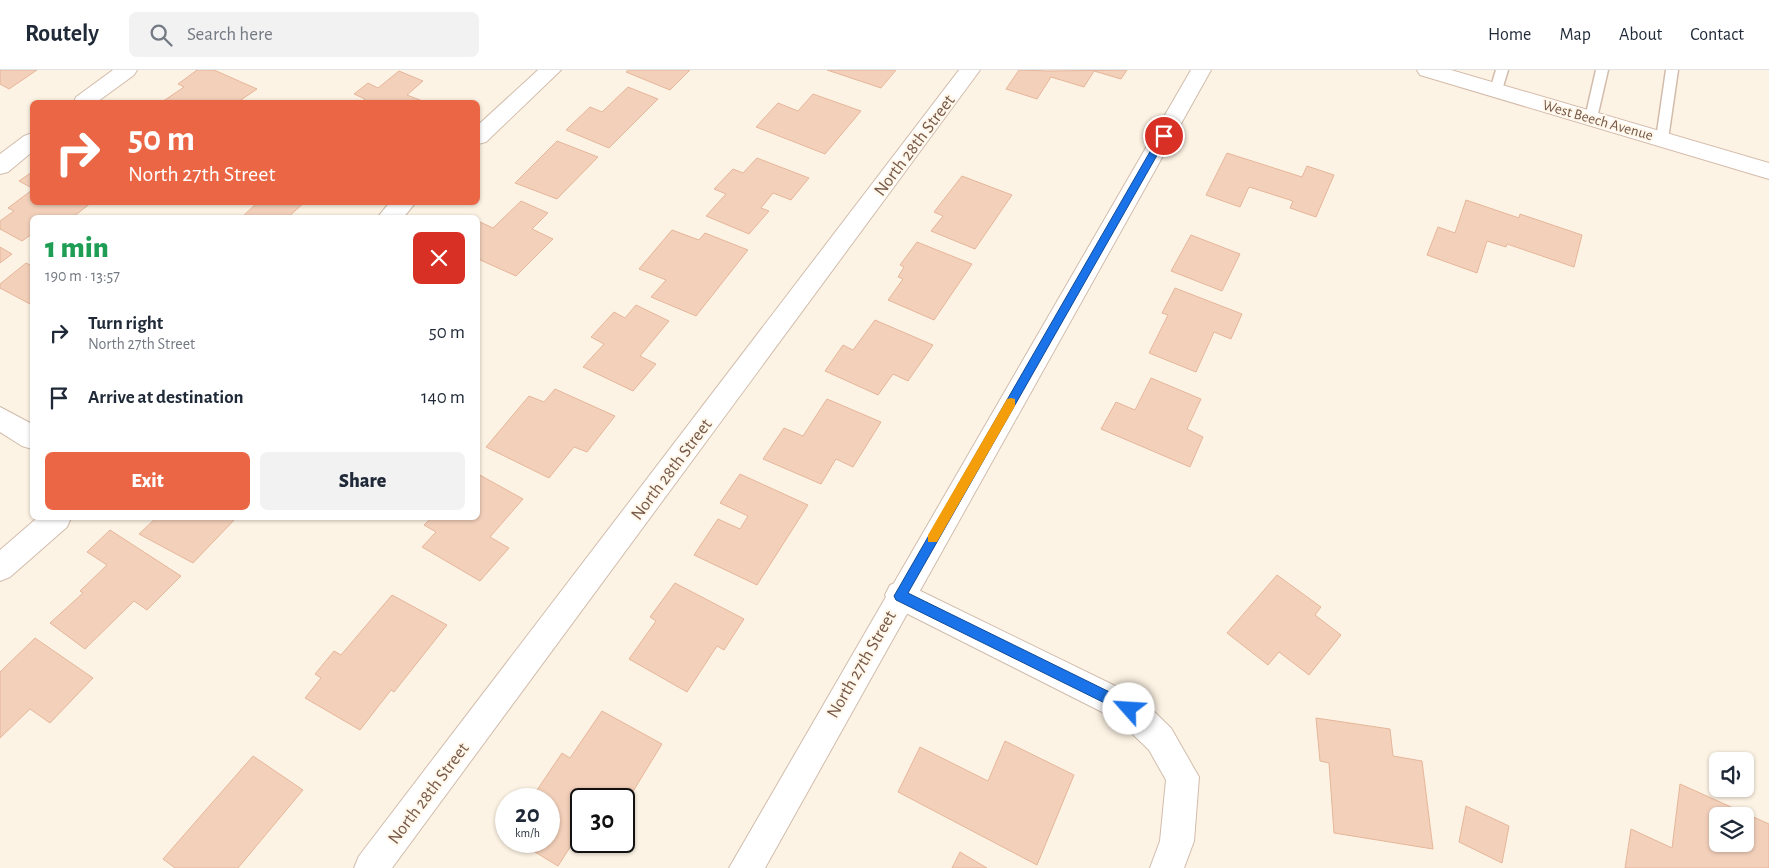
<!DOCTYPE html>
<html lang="en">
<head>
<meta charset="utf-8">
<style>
  body { margin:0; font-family:"Alegreya Sans",sans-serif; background:#f2f2f3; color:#1f2937; height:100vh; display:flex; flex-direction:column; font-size:19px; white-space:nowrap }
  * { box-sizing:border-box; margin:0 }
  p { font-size:16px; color:#747a83 }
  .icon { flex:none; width:28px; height:28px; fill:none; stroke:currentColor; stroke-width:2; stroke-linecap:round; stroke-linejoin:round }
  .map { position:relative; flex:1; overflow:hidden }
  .side { position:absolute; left:30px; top:145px; width:450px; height:305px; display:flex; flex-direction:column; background:#fff; border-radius:8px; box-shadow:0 1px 4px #0004 }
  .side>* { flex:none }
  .hud { position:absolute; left:30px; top:30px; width:450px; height:105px; border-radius:8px; box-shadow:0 1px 4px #0004; background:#eb6645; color:#fff; overflow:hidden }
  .buttons { position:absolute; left:1709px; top:682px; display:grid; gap:10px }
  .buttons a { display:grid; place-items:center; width:45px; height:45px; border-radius:8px; background:#fff; box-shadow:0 1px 4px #0004; font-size:25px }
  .speed { position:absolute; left:495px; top:718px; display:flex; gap:10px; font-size:25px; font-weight:700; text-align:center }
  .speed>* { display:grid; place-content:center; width:65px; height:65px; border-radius:50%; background:#fff; box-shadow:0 1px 4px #0004; line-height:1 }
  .speed small { font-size:12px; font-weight:400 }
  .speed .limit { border:2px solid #111; border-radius:8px; background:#fff; color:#111 }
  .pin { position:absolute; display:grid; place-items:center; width:42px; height:42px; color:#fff; margin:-21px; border:2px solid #fff; border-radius:50%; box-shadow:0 1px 5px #0007 }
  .me { position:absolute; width:55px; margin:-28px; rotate:296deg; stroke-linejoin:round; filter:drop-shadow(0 0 4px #0008) }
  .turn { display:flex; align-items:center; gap:18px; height:105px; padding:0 15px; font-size:22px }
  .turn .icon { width:65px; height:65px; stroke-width:2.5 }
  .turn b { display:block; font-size:35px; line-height:42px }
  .round { display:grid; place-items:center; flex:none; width:52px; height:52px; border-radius:8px; background:#f2f2f3 }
  .head { display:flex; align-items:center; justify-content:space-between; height:85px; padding:0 15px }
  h1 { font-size:30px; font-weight:800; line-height:38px; color:#1e9e55 }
  .cta { display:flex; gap:10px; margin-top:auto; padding:10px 15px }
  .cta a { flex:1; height:58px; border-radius:8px; background:#eb6645; color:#fff; font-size:20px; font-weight:800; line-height:58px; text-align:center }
  .cta a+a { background:#f2f2f3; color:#1f2937 }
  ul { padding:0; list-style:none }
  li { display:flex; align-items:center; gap:15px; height:65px; padding:0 15px }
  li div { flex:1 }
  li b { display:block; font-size:19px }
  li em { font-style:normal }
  header { display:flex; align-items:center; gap:30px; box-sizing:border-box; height:70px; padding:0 25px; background:#fff; border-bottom:1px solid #e0e1e3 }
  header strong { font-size:24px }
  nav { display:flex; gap:28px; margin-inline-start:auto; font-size:18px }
  .search { width:350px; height:45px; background:#f2f2f3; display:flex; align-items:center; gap:12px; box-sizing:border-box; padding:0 18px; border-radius:8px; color:#747a83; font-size:19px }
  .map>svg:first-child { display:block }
</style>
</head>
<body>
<header>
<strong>Routely</strong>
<div class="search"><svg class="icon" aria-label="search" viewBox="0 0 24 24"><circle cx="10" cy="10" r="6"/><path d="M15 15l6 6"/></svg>Search here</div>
<nav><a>Home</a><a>Map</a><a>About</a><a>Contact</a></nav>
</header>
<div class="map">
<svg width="1769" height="798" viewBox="0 0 1769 798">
  <rect width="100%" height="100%" fill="#fdf3e4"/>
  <g fill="#f3d0ba" stroke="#e6b69a" fill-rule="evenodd">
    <path d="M0,0H37L9,19L0,14Z"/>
    <path d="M197,0H214L257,19L238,32H162L184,17L178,14Z"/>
    <path d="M628,0H690L670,20L626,2Z"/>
    <path d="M827,0H896L881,18Z"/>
    <path d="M1019,0L1049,1L1127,0L1121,9L1094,1L1084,17L1051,7L1037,29L1006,19Z"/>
    <path d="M399,1L423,11L407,25L425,32H362L365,29L354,24L368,13L378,18Z"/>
    <path d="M628,17L658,29L609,78L566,60L590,37L602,42Z"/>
    <path d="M813,24L861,41L825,84L756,57L778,33L798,41Z"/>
    <path d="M557,71L598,87L557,129L515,113Z"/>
    <path d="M1227,83L1302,107L1307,96L1334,105L1316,147L1290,138L1293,131L1249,117L1240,137L1206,125Z"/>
    <path d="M757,88L809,108L791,130L773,123L761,138L769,141L749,164L706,146L726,124L714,119L733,99L743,103Z"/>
    <path d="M32,102V118L19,111Z"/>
    <path d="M962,106L1012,125L975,179L931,161L943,146L934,142Z"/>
    <path d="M32,120V132H92L72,148H32V164L22,171L0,159V151L14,141L8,138Z"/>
    <path d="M1466,130L1519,148L1520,144L1582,165L1574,197L1507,174L1506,177L1487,171L1477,203L1427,185L1438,157L1455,163Z"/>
    <path d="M521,131L548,143L532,159L553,169L516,206L478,189V151L493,158Z"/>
    <path d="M258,132H305L287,148H241Z"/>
    <path d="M672,160L699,170L705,163L748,180L696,246L651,227L666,210L639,199Z"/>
    <path d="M1191,165L1240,184L1222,221L1171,201Z"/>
    <path d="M917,172L972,194L934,250L888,230L903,209L898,207L904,197L900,195Z"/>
    <path d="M0,177L12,184L0,193Z"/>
    <path d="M26,193L32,196V232L30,234L0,218V214Z"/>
    <path d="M1175,218L1242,244L1231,269L1214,262L1196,302L1149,283L1168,245L1162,243Z"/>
    <path d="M636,235L669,251L640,286L656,294L633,321L583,297L604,274L591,267L614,242L625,248Z"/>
    <path d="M875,250L933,275L908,311L893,304L878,325L825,301L843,275L853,280Z"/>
    <path d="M1151,308L1201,329L1187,359L1203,367L1190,397L1101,359L1116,332L1135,340Z"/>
    <path d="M555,319L615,346L587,382L574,377L549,408L486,377L529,326L544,332Z"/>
    <path d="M827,329L881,352L853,397L836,389L821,414L763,389L784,358L803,366Z"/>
    <path d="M478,404L523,429L490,467L509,478L480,511L422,477L436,462L424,455L431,448H478Z"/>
    <path d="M740,404L808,435L757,515L694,485L718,449L740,459L748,446L720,433Z"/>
    <path d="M156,448H236L193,493L139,464Z"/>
    <path d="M110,460L181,506L147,540L134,531L85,579L50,553L83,523L80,521L107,495L87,482Z"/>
    <path d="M1277,505L1321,537L1315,545L1341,565L1309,605L1279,582L1268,595L1227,563Z"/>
    <path d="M675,513L744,549L724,580L717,576L687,622L629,589L656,551L650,547Z"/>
    <path d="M392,525L447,555L394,622L391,620L360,660L305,628L321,608L315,604L334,581L341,585Z"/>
    <path d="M35,568L93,608L50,653L30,639L0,668V602Z"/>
    <path d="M602,641L662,674L624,736V729H581V760L558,796L517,771H549V729H531L562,683L570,688Z"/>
    <path d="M1316,648L1390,659L1393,686L1422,691L1433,779L1334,763L1329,693L1320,691Z"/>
    <path d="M1005,671L1074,705L1037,795L898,722L920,677L988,711Z"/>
    <path d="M253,686L303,720L238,798H175L163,789Z"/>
    <path d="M1680,714L1769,754V798H1625L1631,759L1672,778ZM1718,746H1745V774H1718Z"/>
    <path d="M1466,736L1509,756L1502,793L1459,772Z"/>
    <path d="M960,782L987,798H952Z"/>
  </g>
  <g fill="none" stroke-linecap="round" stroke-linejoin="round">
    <g stroke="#d1bcac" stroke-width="3">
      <g id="service">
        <path d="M1496,0H1508L1502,20L1496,24L1490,20Z"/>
        <path d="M1596,0H1608L1597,48L1591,52L1585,48Z"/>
        <path d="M1666,0H1678L1668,69L1662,73L1656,69Z"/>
      </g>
    </g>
    <g stroke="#d1bcac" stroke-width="2">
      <g id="minor">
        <path d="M113,0H137L134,5L97,32H74L76,27Z"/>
        <path d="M538,0H561L486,72L478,74V55Z"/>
        <path d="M959,0H980L392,798H354L359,786Z"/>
        <path d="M32,63V82L8,102L0,104V84L24,66Z"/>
        <path d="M390,132H416L403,148H377Z"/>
        <path d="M0,337L32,354V379L22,376L0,362Z"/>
        <path d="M37,448H71L67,457L10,507L0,511V480Z"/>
        <path d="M900,511L1140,628L1171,658L1199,707L1194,771L1184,798H1150L1160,771L1166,710L1149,680L1118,650L890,535L885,525L890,515Z"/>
      </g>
    </g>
    <g stroke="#d1bcac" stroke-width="2">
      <path id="tertiary" d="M1191,0H1211L765,798H729Z"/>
    </g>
    <g stroke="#d4bbaa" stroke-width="2">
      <path id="secondary" d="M1417,0H1451L1769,93V109L1420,5Z"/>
    </g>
    <use href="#service" fill="#fff" fill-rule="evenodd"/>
    <use href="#minor" fill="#fff" fill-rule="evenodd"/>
    <use href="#tertiary" fill="#fff" fill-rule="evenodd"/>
    <use href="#secondary" fill="#fff" fill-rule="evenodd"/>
  </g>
  <path fill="#1a73e8" stroke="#114b97" d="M1164,63L1168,66L908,523L1134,634L1136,639L1134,643L1129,645L896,530L894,526L1159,66Z"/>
  <path fill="#f59e0b" d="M1011,328L1015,329V336L937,472H928V465L1007,329Z"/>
  <g text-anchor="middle" stroke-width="4" stroke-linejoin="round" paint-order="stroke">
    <g font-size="15" fill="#765848" stroke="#fff7ea">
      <text transform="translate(1598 50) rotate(16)" y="5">West Beech Avenue</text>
    </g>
    <g font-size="18" fill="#765848" stroke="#fff7ea">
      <text transform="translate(914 75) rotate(-53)" y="6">North 28th Street</text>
      <text transform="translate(671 399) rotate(-53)" y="6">North 28th Street</text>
      <text transform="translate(861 594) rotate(-60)" y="6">North 27th Street</text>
      <text transform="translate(428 723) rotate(-53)" y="6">North 28th Street</text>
    </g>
  </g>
</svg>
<div class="buttons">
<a><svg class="icon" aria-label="sound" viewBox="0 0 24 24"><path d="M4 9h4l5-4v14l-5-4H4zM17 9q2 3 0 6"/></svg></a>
<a><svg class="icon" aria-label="layers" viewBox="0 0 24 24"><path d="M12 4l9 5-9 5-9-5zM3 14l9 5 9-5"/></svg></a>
</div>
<div class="speed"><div>20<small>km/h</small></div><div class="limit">30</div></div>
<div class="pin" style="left:1164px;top:66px;background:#d93025"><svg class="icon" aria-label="arrive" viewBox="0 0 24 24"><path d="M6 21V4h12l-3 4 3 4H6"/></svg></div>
<svg class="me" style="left:1129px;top:639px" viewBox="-20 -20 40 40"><circle r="19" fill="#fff"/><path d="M0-13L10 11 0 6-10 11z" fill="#1a73e8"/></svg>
<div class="hud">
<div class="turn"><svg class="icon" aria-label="right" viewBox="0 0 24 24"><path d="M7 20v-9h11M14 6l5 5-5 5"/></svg><div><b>50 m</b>North 27th Street</div></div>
</div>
<section class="side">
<div class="head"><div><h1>1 min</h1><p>190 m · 13:57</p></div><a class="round" style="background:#d93025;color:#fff"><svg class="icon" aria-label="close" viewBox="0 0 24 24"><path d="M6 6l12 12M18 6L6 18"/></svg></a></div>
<ul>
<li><svg class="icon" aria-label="right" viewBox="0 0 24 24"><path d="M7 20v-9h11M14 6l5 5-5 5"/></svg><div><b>Turn right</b><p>North 27th Street</p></div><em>50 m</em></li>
<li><svg class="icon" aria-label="arrive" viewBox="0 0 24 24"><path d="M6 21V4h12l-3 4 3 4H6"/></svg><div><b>Arrive at destination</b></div><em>140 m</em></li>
</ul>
<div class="cta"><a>Exit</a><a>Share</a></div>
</section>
</div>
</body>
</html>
